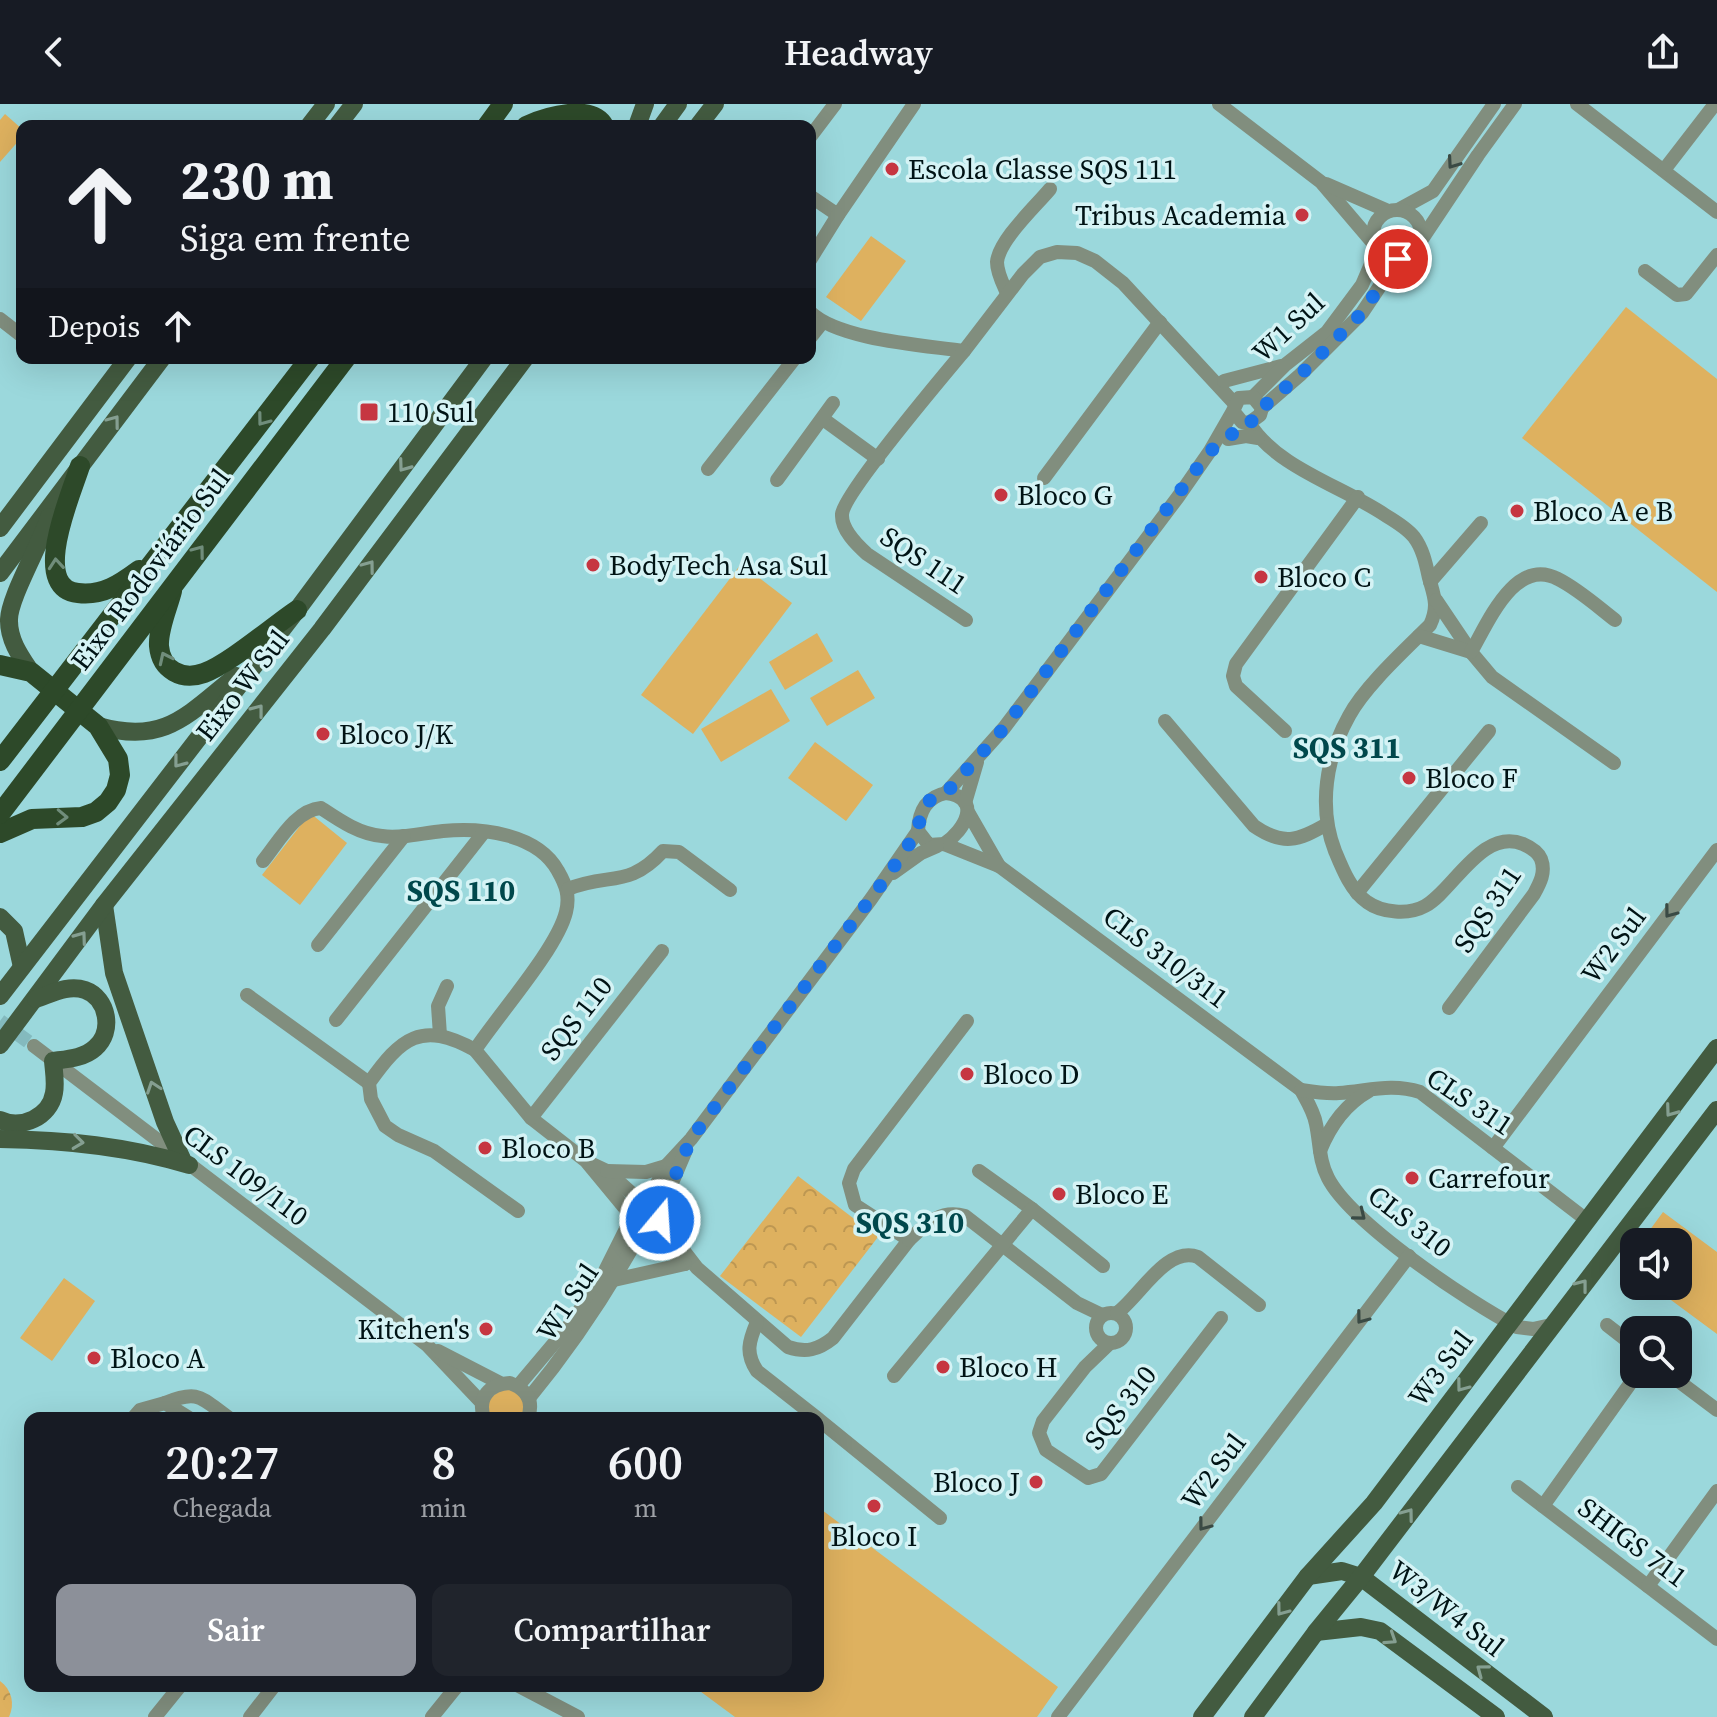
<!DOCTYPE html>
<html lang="pt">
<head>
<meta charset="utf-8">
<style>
  body { margin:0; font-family:"Source Serif 4",serif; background:#20242c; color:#f1f3f6; height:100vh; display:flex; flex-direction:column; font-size:30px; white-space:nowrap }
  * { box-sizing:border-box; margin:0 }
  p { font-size:26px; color:#9ea1a6 }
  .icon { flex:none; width:44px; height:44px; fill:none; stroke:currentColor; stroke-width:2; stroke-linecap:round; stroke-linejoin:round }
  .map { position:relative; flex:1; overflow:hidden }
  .details { position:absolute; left:24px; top:1308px; width:800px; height:280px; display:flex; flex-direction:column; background:#171b24; border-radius:16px; box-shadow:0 8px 32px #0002 }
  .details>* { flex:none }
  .guide { position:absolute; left:16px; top:16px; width:800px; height:244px; border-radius:16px; box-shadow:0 8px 32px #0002; background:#171b24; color:#f1f3f6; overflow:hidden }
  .buttons { position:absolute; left:1620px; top:1124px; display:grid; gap:16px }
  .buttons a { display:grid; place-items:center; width:72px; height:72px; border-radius:16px; background:#171b24; box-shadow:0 8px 32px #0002; font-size:40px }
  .pin { position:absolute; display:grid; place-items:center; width:68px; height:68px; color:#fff; margin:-34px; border:4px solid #fff; border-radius:50%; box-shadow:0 2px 8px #0007 }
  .me { position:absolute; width:88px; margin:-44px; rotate:18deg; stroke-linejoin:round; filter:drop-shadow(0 0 6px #0008) }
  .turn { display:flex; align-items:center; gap:28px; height:168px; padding:0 32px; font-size:36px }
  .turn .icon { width:104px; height:104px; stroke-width:2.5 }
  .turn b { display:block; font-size:56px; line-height:68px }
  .then { display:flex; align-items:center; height:76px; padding:0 32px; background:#0003; gap:16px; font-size:30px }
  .eta { display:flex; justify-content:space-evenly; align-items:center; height:136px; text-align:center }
  .eta b { font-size:48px; font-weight:600; line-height:56px }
  .action { display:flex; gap:16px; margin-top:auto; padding:16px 32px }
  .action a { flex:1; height:92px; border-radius:16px; background:#8c9099; color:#fff; font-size:32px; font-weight:600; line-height:92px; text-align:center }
  .action a+a { background:#20242c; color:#f1f3f6 }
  header { display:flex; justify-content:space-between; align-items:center; height:104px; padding:0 32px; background:#171b24; font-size:36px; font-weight:600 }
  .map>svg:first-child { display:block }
</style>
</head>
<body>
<header><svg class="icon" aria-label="back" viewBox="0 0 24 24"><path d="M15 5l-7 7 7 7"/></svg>Headway<svg class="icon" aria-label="share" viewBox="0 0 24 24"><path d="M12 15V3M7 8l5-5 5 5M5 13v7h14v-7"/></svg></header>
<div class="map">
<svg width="1717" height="1613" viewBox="0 0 1717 1613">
  <defs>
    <pattern id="forest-crowns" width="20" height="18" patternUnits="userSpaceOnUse" patternTransform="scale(2)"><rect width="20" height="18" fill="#deb15f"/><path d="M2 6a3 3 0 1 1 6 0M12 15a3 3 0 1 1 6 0" fill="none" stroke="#bd9752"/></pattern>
  </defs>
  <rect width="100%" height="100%" fill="#9bd8dc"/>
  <g fill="#deb15f">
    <path d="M5,10L22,25V33L0,58V16Z"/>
    <path d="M871,132L906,157L861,217L826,193Z"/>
    <path d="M1626,203L1717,275V488L1522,334Z"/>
    <path d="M741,460L792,499L693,630L641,591Z"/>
    <path d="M817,529L833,557L785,586L769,558Z"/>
    <path d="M858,566L875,594L827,622L810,594Z"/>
    <path d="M771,585L790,617L721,658L701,625Z"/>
    <path d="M815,638L873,681L846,717L788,674Z"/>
    <path d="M310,709L347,739L300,801L262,771Z"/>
    <path d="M1663,1108L1717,1148V1230L1652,1182H1678V1138H1641Z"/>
    <path d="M64,1174L95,1197L52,1257L20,1234Z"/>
    <path d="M507,1282L524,1292V1314H489L487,1296Z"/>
    <path d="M818,1403L1058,1583L1037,1613H735L693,1582H818Z"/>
  </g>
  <g fill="url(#forest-crowns)">
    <path d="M798,1072L878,1133L801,1233L720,1172Z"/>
    <path d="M0,1577C12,1586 15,1600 9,1613H0Z"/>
  </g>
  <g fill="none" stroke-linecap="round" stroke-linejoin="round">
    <path stroke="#84babe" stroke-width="14" stroke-dasharray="14 7" stroke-linecap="butt" d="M0,917L34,942"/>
    <g stroke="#818e7e" stroke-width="14">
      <path d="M1219,0L1321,78L1373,139"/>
      <path d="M1577,0L1717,108"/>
      <path d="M810,33L835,0"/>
      <path d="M1664,66L1715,0"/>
      <path d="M1326,80L1388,107"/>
      <path d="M810,92L838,111L914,0"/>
      <path d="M1400,105L1433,87L1494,0"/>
      <circle cx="1397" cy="130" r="24"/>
      <path d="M1420,138L1478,51L1515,0"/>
      <path d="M810,156L838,111"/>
      <path d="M1645,167L1677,191L1686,190L1717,151"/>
      <path d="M1007,189C1003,180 997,169 997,158C999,136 1036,102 1050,85"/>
      <path d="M810,208C839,236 923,241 964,247L1023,170L1040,153L1057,148L1077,149L1095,157L1123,179L1235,300"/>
      <path d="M0,215L22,232"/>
      <path d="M810,234L822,219"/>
      <path d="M964,247C944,271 844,389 842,410C841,426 857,441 867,450L966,516"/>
      <path d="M1224,277L1281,262"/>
      <path d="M1253,293L1285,261L1327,228L1362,181L1377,146"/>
      <path d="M1262,304L1300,271L1362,209L1398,155"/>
      <path d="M823,315L878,355"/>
      <path d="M1249,319C1277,364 1342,382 1385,411C1395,417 1407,424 1414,433C1423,445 1426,460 1429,474C1434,492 1439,502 1430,521C1406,545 1365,582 1349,612C1326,653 1318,703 1335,747C1342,764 1351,787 1367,798C1382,809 1409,811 1425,802C1453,787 1482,723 1523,740C1530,743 1538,748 1541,755C1546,768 1540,779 1534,790L1449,904"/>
      <path d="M1228,335L1246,332L1258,334"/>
      <path d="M708,365L795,254"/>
      <path d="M1044,374L1160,218"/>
      <path d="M777,376L833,299"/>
      <path d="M1430,478L1481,419"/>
      <path d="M1436,496L1471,548L1492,573L1614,659"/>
      <path d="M1419,532L1471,548"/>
      <path d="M1471,548C1488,519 1515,452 1558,475C1578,485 1597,502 1615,516"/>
      <path d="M1165,617L1254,722C1283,742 1298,737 1327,720"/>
      <path d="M1285,627L1236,582L1233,572L1236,560L1358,393"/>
      <path d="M946,689L1004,624L1178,393L1210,347L1233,307L1239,294L1253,293L1262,304L1260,311L1249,319L1242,318L1233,307"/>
      <path d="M946,689C983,694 965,726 944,740L929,741L918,727C919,708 926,693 946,689Z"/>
      <path d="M965,699L977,658"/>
      <path d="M968,708L999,762"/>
      <path d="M944,740L999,762L1301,986C1307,997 1314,1008 1316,1020C1320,1039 1319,1057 1328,1074C1351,1119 1470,1199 1517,1223L1533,1225L1551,1221"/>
      <path d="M263,757C278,739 295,706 321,704C339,716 359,730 382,732C402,735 422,729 443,727C482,723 538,730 558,767C566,781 570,792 566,808C557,845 498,911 475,946L531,1014L586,1057L629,1109"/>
      <path d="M893,769L921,749L937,742"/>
      <path d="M568,785C609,768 628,785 663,747L679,748L730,786"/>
      <path d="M1357,789L1489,627"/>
      <path d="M318,841L404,732"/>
      <path d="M247,891L369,979"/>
      <path d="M336,916L484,728"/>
      <path d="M440,931L438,902L447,882"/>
      <path d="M34,942L427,1241L482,1299"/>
      <path d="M475,946C421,916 401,934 369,979L371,995L385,1022L398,1031L434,1047L518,1107"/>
      <path d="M1301,986C1314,988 1326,990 1339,989C1368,987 1392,979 1420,988L1588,1117"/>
      <path d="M531,1014L662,847"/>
      <path d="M1493,1044L1717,746"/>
      <path d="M1320,1047C1330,1022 1346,1000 1369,987"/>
      <path d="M590,1059L607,1067L640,1097"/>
      <path d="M607,1067L646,1068L666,1062"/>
      <path d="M979,1067L1032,1105"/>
      <circle cx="645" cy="1112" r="15"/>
      <path d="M648,1097L666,1062L691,1035L871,795L918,727"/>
      <path d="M660,1107L686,1046"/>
      <path d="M660,1116L697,1164L788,1243C806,1249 818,1246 833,1234L909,1136L855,1101L849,1079L854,1065L967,917"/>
      <path d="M649,1127L685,1160"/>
      <path d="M909,1136C926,1120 940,1105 965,1112L1077,1199L1102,1211"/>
      <path d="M614,1176L685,1160"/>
      <circle cx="1111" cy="1224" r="15"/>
      <path d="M1117,1209C1140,1192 1167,1141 1198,1153L1259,1201"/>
      <path d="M757,1218C749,1237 745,1249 757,1267L817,1314"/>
      <path d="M1607,1221L1634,1242"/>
      <path d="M1110,1239L1085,1263L1043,1317L1039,1329L1046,1346L1088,1374L1101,1370L1221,1214"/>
      <path d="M438,1247L500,1279"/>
      <path d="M1669,1270L1717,1306"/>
      <path d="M894,1272L1032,1105L1103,1162"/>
      <path d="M518,1282L572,1218L605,1167L630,1117"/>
      <path d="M529,1294C572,1242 609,1186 641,1128"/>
      <path d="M165,1299C199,1285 201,1294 229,1314"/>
      <path d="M133,1314L140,1306L165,1299L189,1314"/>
      <path d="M484,1314C477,1294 489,1280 510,1279C527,1285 534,1297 528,1314"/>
      <path d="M818,1315L940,1414"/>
      <path d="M1518,1383L1717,1535"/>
      <path d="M1543,1402L1637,1270"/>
      <path d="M1648,1482L1717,1387"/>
      <path d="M519,1582L578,1613"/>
      <path d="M155,1613L180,1582"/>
      <path d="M250,1613L274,1582"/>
      <path d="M432,1613L457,1582"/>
      <path d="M1058,1613L1409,1152"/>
    </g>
    <g stroke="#435b40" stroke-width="18">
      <path d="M309,22L326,0"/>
      <path d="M337,22L354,0"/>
      <path d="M637,22L645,0"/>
      <path d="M662,22L678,0"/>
      <path d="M698,22L715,0"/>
      <path d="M0,424L128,254"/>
      <path d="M0,469L162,254"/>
      <path d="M31,568C21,553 9,537 9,517C8,495 41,440 49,413"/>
      <path d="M98,622C165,641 187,611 236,572"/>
      <path d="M104,801L114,869L165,1018L182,1055"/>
      <path d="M0,813L14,827L22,863"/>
      <path d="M0,892L297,506L484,254"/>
      <path d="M0,941L104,801L322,525L525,254"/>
      <path d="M0,1016C21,1026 50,1013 54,989C56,979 54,968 53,957C67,955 84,954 95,944C114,928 108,894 85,886C68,880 51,890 36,895"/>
      <path d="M0,1035C65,1036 127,1042 189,1061"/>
      <path d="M1308,1472L1342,1467L1361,1473L1544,1613"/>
      <path d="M1316,1528L1361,1523L1380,1527L1496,1613"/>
      <path d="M1202,1613L1308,1472L1374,1399L1717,944"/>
      <path d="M1253,1613L1316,1528L1361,1473L1717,1006"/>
    </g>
    <g stroke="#2d4929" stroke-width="20">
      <path d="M487,22L503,0"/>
      <path d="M526,22C548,12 592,0 604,22"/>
      <path d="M80,362C72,388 29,484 78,489C103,492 120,480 139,466"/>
      <path d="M172,487C168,503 158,525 159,542C161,566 182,577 204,569C229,560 273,522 297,506"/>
      <path d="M0,561L31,568L98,622L118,655L120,671L116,686L108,698L96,708L82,713L32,715L0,729"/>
      <path d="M0,657L310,254"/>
      <path d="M0,710L346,254"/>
    </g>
  </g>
  <defs><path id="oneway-chevron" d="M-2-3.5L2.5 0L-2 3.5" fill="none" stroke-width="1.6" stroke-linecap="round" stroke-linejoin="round" transform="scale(2)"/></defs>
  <g stroke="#3a4a44">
    <use href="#oneway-chevron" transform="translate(1453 59) rotate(125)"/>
    <use href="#oneway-chevron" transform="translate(1670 808) rotate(127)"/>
    <use href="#oneway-chevron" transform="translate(1360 1111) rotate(39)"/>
    <use href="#oneway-chevron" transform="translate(1362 1214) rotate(127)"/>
    <use href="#oneway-chevron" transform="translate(1204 1421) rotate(127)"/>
  </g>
  <g stroke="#708d7b">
    <use href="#oneway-chevron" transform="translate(263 316) rotate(127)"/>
    <use href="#oneway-chevron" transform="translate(199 447) rotate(-53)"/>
    <use href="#oneway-chevron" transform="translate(56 460) rotate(-95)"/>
    <use href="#oneway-chevron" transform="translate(165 554) rotate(-115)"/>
    <use href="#oneway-chevron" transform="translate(62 713) rotate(2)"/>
  </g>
  <g stroke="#859f91">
    <use href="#oneway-chevron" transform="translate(114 317) rotate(-53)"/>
    <use href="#oneway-chevron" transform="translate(404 362) rotate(126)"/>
    <use href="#oneway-chevron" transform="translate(369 462) rotate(-53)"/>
    <use href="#oneway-chevron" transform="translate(258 606) rotate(-52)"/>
    <use href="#oneway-chevron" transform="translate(179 658) rotate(128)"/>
    <use href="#oneway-chevron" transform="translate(81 833) rotate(-54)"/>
    <use href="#oneway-chevron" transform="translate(153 983) rotate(-109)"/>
    <use href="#oneway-chevron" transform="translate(1671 1007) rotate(126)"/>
    <use href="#oneway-chevron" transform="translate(78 1038) rotate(7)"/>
    <use href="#oneway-chevron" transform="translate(1582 1181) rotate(-52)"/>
    <use href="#oneway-chevron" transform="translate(1462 1282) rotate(127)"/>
    <use href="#oneway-chevron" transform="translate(1408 1410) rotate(-53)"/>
    <use href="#oneway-chevron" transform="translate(1282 1506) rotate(127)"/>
    <use href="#oneway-chevron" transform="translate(1391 1535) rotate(33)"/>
    <use href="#oneway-chevron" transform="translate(1482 1566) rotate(-143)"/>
  </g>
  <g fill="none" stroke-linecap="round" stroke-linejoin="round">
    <path stroke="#1a73e8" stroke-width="14" stroke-dasharray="0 25.2" d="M660,1116V1107L691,1035L886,774L918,727L921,707L928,698L936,691L946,689L1004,624L1210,347L1228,335L1242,318L1256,317L1262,304L1300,271L1362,209L1398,155"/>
  </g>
  <g fill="#c63641" stroke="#d5f3f5" stroke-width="3">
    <circle cx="892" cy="65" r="8"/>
    <circle cx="1302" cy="111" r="8"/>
    <rect x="359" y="298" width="20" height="20" rx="4"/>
    <circle cx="1001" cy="391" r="8"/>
    <circle cx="1517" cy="407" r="8"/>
    <circle cx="593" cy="461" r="8"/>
    <circle cx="1261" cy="473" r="8"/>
    <circle cx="323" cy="630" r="8"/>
    <circle cx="1409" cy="674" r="8"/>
    <circle cx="967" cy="970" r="8"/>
    <circle cx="485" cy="1044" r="8"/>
    <circle cx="1412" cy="1074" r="8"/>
    <circle cx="1059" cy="1090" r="8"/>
    <circle cx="486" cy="1225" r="8"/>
    <circle cx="94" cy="1254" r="8"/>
    <circle cx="943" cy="1263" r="8"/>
    <circle cx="1036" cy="1378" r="8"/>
    <circle cx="874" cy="1402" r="8"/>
  </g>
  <g text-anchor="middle" stroke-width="7" stroke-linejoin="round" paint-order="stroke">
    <g font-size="28" fill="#001315" stroke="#d5f3f5" text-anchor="start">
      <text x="908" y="75">Escola Classe SQS 111</text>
      <text x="1286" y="121" text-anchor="end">Tribus Academia</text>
      <text x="387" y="318">110 Sul</text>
      <text x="1017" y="401">Bloco G</text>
      <text x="1533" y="417">Bloco A e B</text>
      <text x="609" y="471">BodyTech Asa Sul</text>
      <text x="1277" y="483">Bloco C</text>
      <text x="339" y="640">Bloco J/K</text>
      <text x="1425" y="684">Bloco F</text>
      <text x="983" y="980">Bloco D</text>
      <text x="501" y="1054">Bloco B</text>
      <text x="1428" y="1084">Carrefour</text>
      <text x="1075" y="1100">Bloco E</text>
      <text x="470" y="1235" text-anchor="end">Kitchen's</text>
      <text x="110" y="1264">Bloco A</text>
      <text x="959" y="1273">Bloco H</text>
      <text x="1020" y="1388" text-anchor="end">Bloco J</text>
      <text x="874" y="1442" text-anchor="middle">Bloco I</text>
    </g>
    <g font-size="28" fill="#001315" stroke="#d5f3f5">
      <text transform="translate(1288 223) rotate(-43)" y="10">W1 Sul</text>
      <text transform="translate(924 456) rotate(34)" y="10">SQS 111</text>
      <text transform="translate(150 465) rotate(-53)" y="10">Eixo Rodoviário Sul</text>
      <text transform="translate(242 581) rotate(-52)" y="10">Eixo W Sul</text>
      <text transform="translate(1487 805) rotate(-56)" y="10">SQS 311</text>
      <text transform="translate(1613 841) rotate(-53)" y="10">W2 Sul</text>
      <text transform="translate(1166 853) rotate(37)" y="10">CLS 310/311</text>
      <text transform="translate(576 914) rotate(-52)" y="10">SQS 110</text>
      <text transform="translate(1470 997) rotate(34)" y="10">CLS 311</text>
      <text transform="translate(246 1071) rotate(37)" y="10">CLS 109/110</text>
      <text transform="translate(1410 1117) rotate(38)" y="10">CLS 310</text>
      <text transform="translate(567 1198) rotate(-56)" y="10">W1 Sul</text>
      <text transform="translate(1440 1264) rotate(-53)" y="10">W3 Sul</text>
      <text transform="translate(1120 1303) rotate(-52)" y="10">SQS 310</text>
      <text transform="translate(1213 1367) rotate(-53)" y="10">W2 Sul</text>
      <text transform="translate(1633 1438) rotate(37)" y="10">SHIGS 711</text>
      <text transform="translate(1447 1504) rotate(38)" y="10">W3/W4 Sul</text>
    </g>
    <g font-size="30" font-weight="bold" fill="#00484c" stroke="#d5f3f5">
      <text x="1347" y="654">SQS 311</text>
      <text x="461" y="797">SQS 110</text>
      <text x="910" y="1129">SQS 310</text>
    </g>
  </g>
</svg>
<div class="buttons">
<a><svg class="icon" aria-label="sound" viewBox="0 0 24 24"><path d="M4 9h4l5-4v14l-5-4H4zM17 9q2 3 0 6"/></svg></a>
<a><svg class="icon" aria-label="search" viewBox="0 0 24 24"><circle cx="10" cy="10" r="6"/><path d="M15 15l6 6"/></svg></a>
</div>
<div class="pin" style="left:1398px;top:155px;background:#d93025"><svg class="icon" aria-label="arrive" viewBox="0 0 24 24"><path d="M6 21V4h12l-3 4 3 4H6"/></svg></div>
<svg class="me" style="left:660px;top:1116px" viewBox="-20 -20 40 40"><circle r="17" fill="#1a73e8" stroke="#fff" stroke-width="3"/><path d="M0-11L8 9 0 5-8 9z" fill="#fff"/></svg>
<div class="guide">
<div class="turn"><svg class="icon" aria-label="ahead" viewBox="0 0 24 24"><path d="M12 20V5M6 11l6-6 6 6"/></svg><div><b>230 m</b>Siga em frente</div></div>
<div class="then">Depois<svg class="icon" aria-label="ahead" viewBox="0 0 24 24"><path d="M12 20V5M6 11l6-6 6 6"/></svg></div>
</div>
<section class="details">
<div class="eta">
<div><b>20:27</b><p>Chegada</p></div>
<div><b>8</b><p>min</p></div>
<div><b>600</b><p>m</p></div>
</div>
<div class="action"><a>Sair</a><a>Compartilhar</a></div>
</section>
</div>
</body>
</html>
